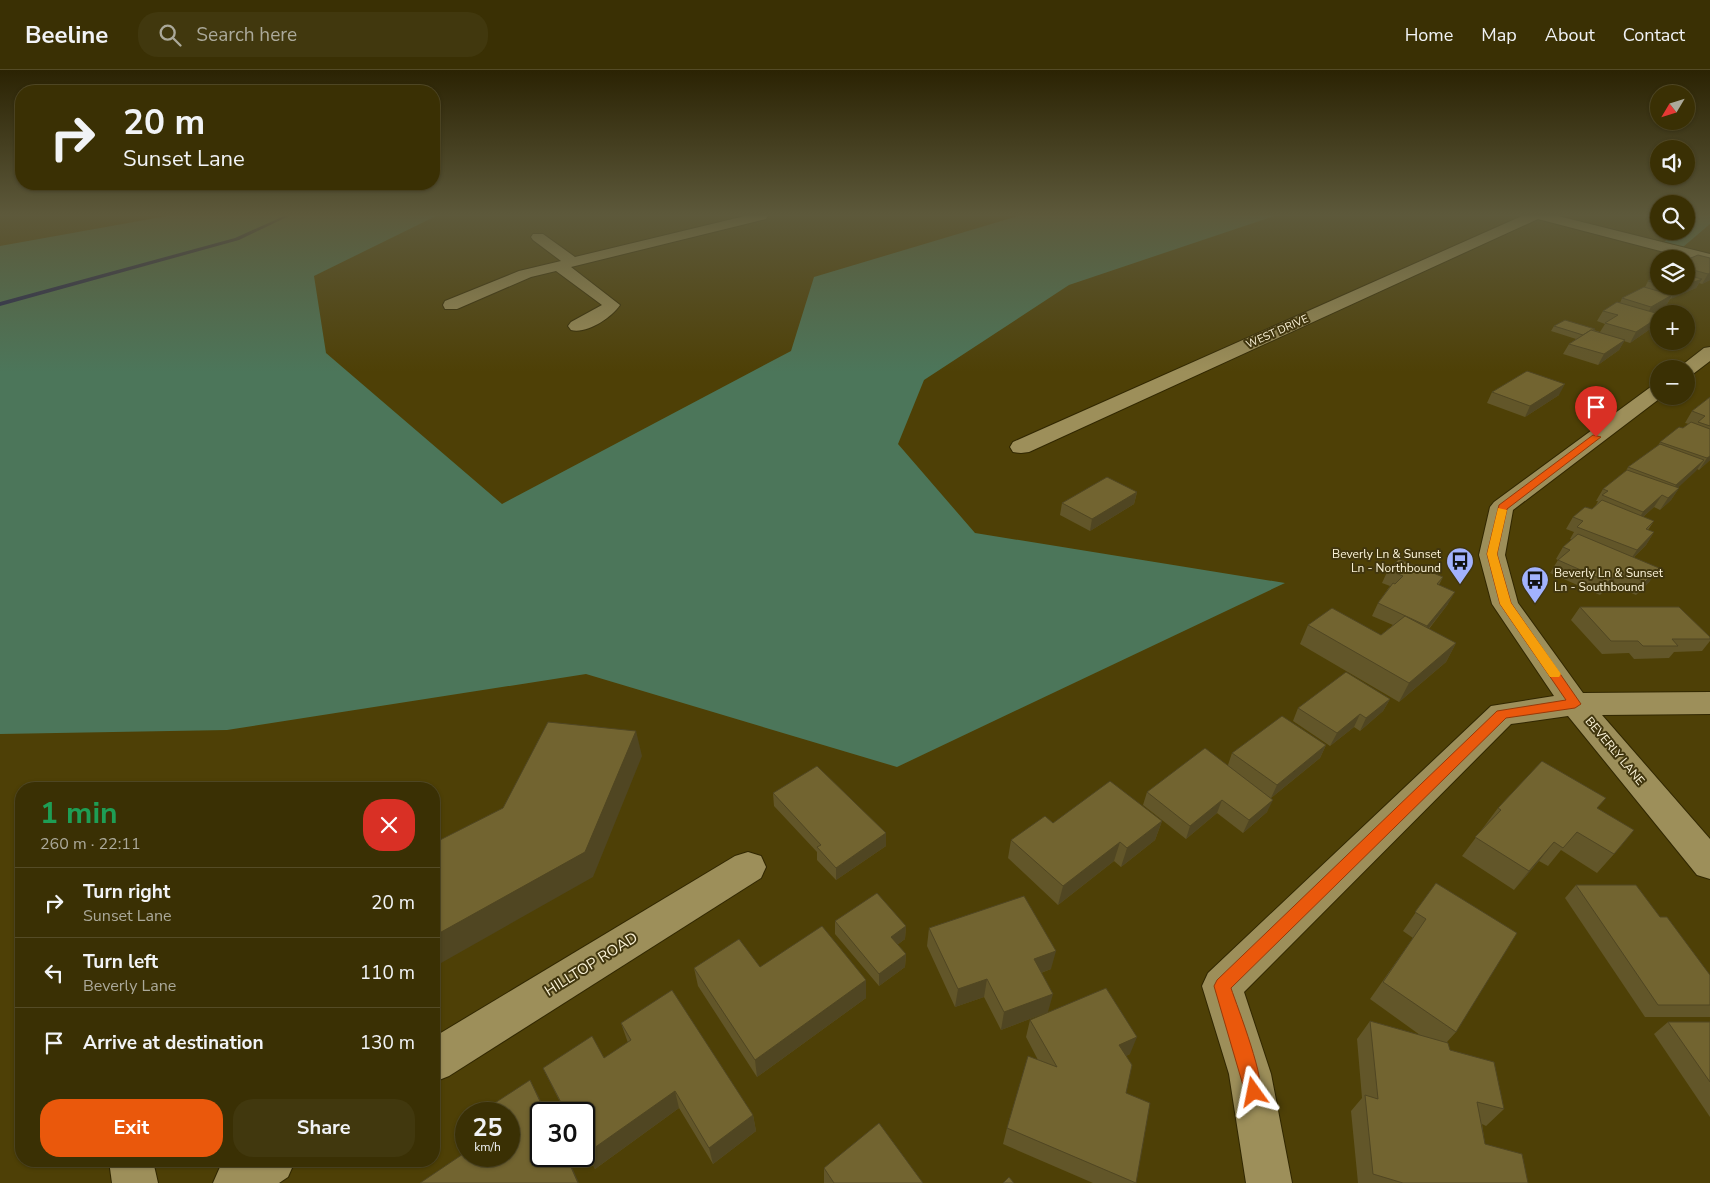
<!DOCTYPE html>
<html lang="en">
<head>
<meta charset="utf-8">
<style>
  body { margin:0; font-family:"Nunito Sans",sans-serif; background:#41380e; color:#f1f3f6; height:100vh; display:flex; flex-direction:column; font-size:19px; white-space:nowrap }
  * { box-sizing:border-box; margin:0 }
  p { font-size:16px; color:#aba99a }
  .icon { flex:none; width:28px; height:28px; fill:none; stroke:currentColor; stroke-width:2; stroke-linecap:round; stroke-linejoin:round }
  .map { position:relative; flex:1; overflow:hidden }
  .panel { position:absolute; left:15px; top:712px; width:425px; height:385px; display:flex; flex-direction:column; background:#3a3004; border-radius:20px; box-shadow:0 1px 4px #0004,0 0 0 1px #544b26 }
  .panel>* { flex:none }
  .top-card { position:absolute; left:15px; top:15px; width:425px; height:105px; border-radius:20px; box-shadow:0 1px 4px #0004,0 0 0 1px #544b26; background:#3a3004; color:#f1f3f6; overflow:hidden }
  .needle { width:32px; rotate:232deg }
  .controls { position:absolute; left:1650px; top:15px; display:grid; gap:10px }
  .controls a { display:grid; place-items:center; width:45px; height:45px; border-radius:50%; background:#3a3004; box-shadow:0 1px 4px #0004,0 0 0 1px #544b26; font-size:25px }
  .speed { position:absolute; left:455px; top:1032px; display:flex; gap:10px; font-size:25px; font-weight:700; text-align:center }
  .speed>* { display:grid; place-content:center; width:65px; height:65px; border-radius:50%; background:#3a3004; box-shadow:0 1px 4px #0004,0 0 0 1px #544b26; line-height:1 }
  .speed small { font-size:12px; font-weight:400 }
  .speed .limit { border:2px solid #111; border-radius:8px; background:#fff; color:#111 }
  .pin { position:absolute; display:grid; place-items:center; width:42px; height:42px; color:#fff; margin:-51px -21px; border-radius:50% 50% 50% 0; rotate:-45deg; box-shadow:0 0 5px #0007 }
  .pin .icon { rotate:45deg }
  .me { position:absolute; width:55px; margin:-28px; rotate:348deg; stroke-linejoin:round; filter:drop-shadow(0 0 4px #0008) }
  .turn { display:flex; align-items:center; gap:18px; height:105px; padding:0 25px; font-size:22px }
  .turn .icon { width:65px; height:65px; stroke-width:2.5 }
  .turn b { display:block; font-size:35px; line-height:42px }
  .round { display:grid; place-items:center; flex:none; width:52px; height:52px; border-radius:20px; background:#41380e }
  .head { display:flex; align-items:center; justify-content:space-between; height:85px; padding:0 25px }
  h1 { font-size:30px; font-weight:700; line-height:38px; color:#1e9e55 }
  .primary-button { display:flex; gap:10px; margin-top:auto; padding:10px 25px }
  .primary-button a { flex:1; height:58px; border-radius:20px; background:#ea580c; color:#fff; font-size:20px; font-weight:700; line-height:58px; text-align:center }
  .primary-button a+a { background:#41380e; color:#f1f3f6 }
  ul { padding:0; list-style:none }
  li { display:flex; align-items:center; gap:15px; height:70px; padding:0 25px; border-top:1px solid #544b26 }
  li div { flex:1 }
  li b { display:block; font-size:19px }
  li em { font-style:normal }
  header { display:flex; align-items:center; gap:30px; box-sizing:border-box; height:70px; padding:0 25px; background:#3a3004; border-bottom:1px solid #544b26 }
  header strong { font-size:24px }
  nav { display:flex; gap:28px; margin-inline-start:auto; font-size:18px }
  .search { width:350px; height:45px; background:#41380e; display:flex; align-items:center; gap:12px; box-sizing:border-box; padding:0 18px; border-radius:20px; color:#aba99a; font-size:19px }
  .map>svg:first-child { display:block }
</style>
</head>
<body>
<header>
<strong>Beeline</strong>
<div class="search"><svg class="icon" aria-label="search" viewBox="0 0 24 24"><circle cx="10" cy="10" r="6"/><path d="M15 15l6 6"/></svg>Search here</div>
<nav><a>Home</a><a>Map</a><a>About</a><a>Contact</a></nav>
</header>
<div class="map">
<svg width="1710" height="1113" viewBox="0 0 1710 1113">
  <rect width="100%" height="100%" fill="#4e4006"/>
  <g fill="#4c765a">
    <path d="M167,146H436L314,206L326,283L502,434L791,281L814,207L1018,146H1274L1069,215L924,310L898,374L975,463L1285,513L897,697L586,604L227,660L0,664V176Z"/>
    <path d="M1700,146H1710V154L1683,177L1664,172L1679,161H1686V156Z"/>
  </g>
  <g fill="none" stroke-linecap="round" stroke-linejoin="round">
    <path fill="#212757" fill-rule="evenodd" d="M284,146H289L239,170L0,236V232L235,168Z"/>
    <g stroke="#312700" stroke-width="2">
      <g id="minor">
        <path d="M745,146H768L766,149L571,197L620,235C611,248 587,264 571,260L568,256L571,252L602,235L556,201L531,207L457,239H445L443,235L445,231L519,201L561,191L533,170L531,167L533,164H543L575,187Z"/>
        <path d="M1522,146H1558L1710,184V194L1538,149L1029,382L1021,383L1013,382L1010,377L1013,372Z"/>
        <path d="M1710,277V291L1693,304L1686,306V299H1677L1704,278Z"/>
        <path d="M1659,314V326H1663L1513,440L1505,485L1518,533L1583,623L1710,622V644L1602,645L1710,769V809L1697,805L1568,646L1511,654L1244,922L1271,1004L1292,1113H1246L1229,1004L1202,916L1208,903L1491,636L1554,626L1492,534L1479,485L1490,437L1494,432L1652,316Z"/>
        <path d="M748,782L761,786L766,797L761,808L449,1006L434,1012V967L735,786Z"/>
        <path d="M109,1091H153L158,1113H112Z"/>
        <path d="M229,1091H295L288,1107L279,1113H213L220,1097Z"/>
      </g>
    </g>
    <use href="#minor" fill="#9d8f5a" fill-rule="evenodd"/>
  </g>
  <g fill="#625629">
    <path d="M1710,188V210L1702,214L1699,213L1696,218L1670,229L1667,234L1653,243L1659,244V251L1656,255L1630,273L1624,271L1619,280L1598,295L1563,284L1569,274L1576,269L1551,261L1554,256L1594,260L1600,262L1605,254L1597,251L1603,241L1620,233L1622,228L1645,217L1648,211L1659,206V216H1686V190Z"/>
    <path d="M1492,322L1559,325L1525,347L1487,333Z"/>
    <path d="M1710,327V390L1699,400L1697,399L1677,418H1679L1671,430L1660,440L1654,437L1643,447L1654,451L1648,460L1654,462L1646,475L1634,487L1650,511L1636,525L1611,514L1600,525L1550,503L1558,490L1556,489L1563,477L1572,470L1570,469L1574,462L1566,459L1573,447L1592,439L1595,437L1598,431H1596L1603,419L1626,401L1628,397L1658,376L1660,372L1683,358L1689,354L1685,353L1692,341Z"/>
    <path d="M1137,422L1134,434L1090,461L1060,445L1062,433Z"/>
    <path d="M1388,500L1443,507L1439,515L1448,534L1429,559L1456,573L1446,592L1399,632L1300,574L1308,555L1381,565L1393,555L1372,546L1378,533L1390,516L1382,513Z"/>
    <path d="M1580,537L1710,567V571L1702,581L1674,582L1669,588L1634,589L1629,583L1602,584L1571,550Z"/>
    <path d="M1390,629L1383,641L1360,661L1354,657L1330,676L1293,651L1298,638Z"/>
    <path d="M1326,675L1320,688L1271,728L1267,742L1243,763L1217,743L1186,769L1143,735L1147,722L1228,695L1232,683Z"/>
    <path d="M773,723L886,776L836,810L817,790V782L774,736Z"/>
    <path d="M1498,738H1597L1614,784L1597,803L1561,780L1548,796L1539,791L1514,820L1462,786Z"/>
    <path d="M1162,751L1155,770L1121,797L1114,791L1058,835L1008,788L1011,770L1053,753Z"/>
    <path d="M1436,813L1456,962L1447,972L1450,980L1504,1039L1486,1056L1482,1054L1485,1074L1528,1113H1358L1351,1041L1362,1028L1357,969L1370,951L1420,965L1370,929L1413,868L1403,861Z"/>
    <path d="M1576,815L1660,847L1710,905V947H1645L1565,828Z"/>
    <path d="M835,851L906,856L905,869L897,875L906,884L905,897L879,916L835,864Z"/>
    <path d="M929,858L1051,899L1041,903L1048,942L1001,960L984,927L955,937L927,876Z"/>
    <path d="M760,897L866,910V928L757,1007L698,916L694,898Z"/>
    <path d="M1030,950L1130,984L1126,986V1023L1136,1113H1093L1003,1074L1007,1058L1038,990L1026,967Z"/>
    <path d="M1668,952H1710V1047L1654,964Z"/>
    <path d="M621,953L753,1045L756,1061L713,1094L679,1038L595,1099L584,1077V1044H566L543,998L604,988L628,973Z"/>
    <path d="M824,1098L923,1113H824Z"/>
  </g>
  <g fill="#504622">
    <path d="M1710,203V210L1702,214L1708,204Z"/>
    <path d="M1702,209L1696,218L1671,229L1676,219L1684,216H1686V215Z"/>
    <path d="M1672,225L1667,234L1646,247L1651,237Z"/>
    <path d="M1659,247V251L1656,255L1630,273L1636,262Z"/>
    <path d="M1625,270L1619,280L1598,295L1604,284Z"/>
    <path d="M1565,314L1559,325L1525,347L1530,336Z"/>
    <path d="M1710,386V390L1699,400L1707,388Z"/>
    <path d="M1704,390L1696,401L1668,427L1676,415Z"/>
    <path d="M1679,418L1671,430L1660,440L1668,428Z"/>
    <path d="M1137,422L1134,434L1090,461L1092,449Z"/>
    <path d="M1662,425L1654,437L1635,454L1643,442Z"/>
    <path d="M1654,462L1646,475L1628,493L1637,480Z"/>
    <path d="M1659,498L1650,511L1636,525L1645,512Z"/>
    <path d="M1620,501L1611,514L1600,525L1608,512Z"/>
    <path d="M1455,522L1448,534L1421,568L1427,556Z"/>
    <path d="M1456,573L1446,592L1399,632L1409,613Z"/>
    <path d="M1390,629L1383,641L1360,661L1366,648Z"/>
    <path d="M1360,644L1354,657L1330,676L1337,663Z"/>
    <path d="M636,661L642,686L593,807L434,897V866Z"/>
    <path d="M1326,675L1320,688L1271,728L1277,715Z"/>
    <path d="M1222,730L1217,743L1186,769L1190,756Z"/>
    <path d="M1273,730L1267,742L1243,763L1249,750Z"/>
    <path d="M1162,751L1155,770L1121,797L1127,778Z"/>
    <path d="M886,763V776L836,810V798Z"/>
    <path d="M1120,772L1114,791L1058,835L1063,816Z"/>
    <path d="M1554,772L1539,791L1514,820L1529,801Z"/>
    <path d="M906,856L905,869L890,880L891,867Z"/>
    <path d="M1056,881L1051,899L1029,907L1034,889Z"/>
    <path d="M906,884L905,897L879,916V904Z"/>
    <path d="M987,909L984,927L955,937L958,919Z"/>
    <path d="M866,910V928L757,1007L755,990Z"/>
    <path d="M1053,924L1048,942L1001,960L1004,942Z"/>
    <path d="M1137,967L1130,984L1112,992L1119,975Z"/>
    <path d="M530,1010L539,1027L547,1044H546Z"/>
    <path d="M675,1021L679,1038L595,1099L587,1083Z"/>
    <path d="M753,1045L756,1061L713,1094L709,1078Z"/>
    <path d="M566,1086H567L579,1113H578Z"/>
  </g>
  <g fill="#726430" stroke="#504622">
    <path d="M1698,185L1710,188V203L1708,204L1686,198V190Z"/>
    <path d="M1686,205L1702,209L1686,215Z"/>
    <path d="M1659,206V214L1648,211Z"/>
    <path d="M1665,216H1684L1676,219Z"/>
    <path d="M1644,217L1672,225L1651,237L1622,228Z"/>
    <path d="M1617,232L1659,244V247L1636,262L1605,253L1618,245L1603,241Z"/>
    <path d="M1565,250L1595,259L1593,260H1591L1583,265L1554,256Z"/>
    <path d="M1591,260L1625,270L1604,284L1569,274Z"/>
    <path d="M1527,301L1565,314L1530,336L1492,322Z"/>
    <path d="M1710,327V356L1698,352L1705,346L1692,341Z"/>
    <path d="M1691,352L1710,359V386L1707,388L1660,372L1679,357L1683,358Z"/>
    <path d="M1660,374L1704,390L1676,415L1628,397Z"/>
    <path d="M1627,400L1679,418L1668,428L1662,425L1643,442L1602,425L1608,421L1603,419Z"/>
    <path d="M1107,407L1137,422L1092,449L1062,433Z"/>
    <path d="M1602,430L1654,451L1646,459L1654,462L1637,480L1577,457L1583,451L1573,447L1585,437L1592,439Z"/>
    <path d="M1578,464L1659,498L1645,512L1620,501L1608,512L1558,490L1570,480L1563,477Z"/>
    <path d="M1399,489L1443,507L1437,514L1455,522L1427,556L1378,533L1393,513L1395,514L1403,506L1388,500Z"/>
    <path d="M1580,537H1679L1710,567V569H1672L1678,576H1643L1638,571H1611Z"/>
    <path d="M1332,538L1381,565L1405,546L1456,573L1409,613L1308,555Z"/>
    <path d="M1346,602L1390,629L1366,648L1360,644L1337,663L1298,638Z"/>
    <path d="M1282,646L1326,675L1277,715L1232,683Z"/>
    <path d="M548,652L636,661L585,782L434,866V773L503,738Z"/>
    <path d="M1205,678L1273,730L1249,750L1222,730L1190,756L1147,722Z"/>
    <path d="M1542,691L1606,728L1597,738L1634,760L1614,784L1577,762L1563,778L1554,772L1529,801L1475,767L1501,740L1498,738Z"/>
    <path d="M817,696L886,763L836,798L817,777L821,775L773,723Z"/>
    <path d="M1110,711L1162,751L1127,778L1120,772L1063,816L1011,770L1045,746L1053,753Z"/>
    <path d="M1436,813L1517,863L1456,962L1383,912L1426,849L1415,842Z"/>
    <path d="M1576,815H1636L1660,847H1667L1710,905V935H1658Z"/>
    <path d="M877,823L906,856L891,867L906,884L879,904L835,851Z"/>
    <path d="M1024,826L1056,881L1034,889L1053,924L1004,942L987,909L958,919L929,858Z"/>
    <path d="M822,856L866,910L755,990L694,898L739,869L760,897Z"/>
    <path d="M1106,918L1137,967L1119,975L1132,995L1126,1023L1150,1033L1136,1113L1007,1058L1028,986L1057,997L1030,950Z"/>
    <path d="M672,920L753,1045L709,1078L675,1021L587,1083L584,1077V1044H567L543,998L592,966L604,988L631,970L621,953Z"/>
    <path d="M1370,951L1448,973L1450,980L1494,992L1504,1039L1477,1032L1485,1074L1522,1084L1528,1113H1403L1373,1104L1365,1025L1378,1029Z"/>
    <path d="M1668,952H1710V1012Z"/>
    <path d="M530,1010L546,1044H541V1086H566L578,1113H420L466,1082V1086H509V1044H478Z"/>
    <path d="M879,1053L923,1113H834L824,1098Z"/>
    <path d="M1009,1107L1014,1113H1003Z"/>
  </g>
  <linearGradient id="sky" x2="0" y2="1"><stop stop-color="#2b2303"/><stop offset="0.48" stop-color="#5d593b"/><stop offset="1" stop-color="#5d593b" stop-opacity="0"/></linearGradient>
  <rect width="1710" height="302" fill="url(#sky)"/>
  <path fill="#ea580c" stroke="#983908" d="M1593,365L1601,367L1507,439L1497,484L1511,533L1581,634L1575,638L1506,648L1231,918C1238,939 1267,1012 1260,1029L1254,1031L1247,1029L1214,916L1217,910L1497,641L1566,630L1500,534L1487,484L1499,435Z"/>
  <path fill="#f59e0b" d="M1498,438L1507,440L1497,484L1511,533L1559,601L1561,604L1559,607H1550L1500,534L1487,484Z"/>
  <defs>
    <g id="bus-pin" transform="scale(1.4375)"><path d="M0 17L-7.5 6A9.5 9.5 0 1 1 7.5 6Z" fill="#a2b2fd" stroke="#41360e"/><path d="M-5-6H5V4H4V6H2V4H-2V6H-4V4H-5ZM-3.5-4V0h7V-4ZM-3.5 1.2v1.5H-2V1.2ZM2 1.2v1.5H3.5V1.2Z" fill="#111"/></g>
  </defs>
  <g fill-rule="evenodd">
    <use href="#bus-pin" x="1460" y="491"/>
    <use href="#bus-pin" x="1535" y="510"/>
  </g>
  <g text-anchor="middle" stroke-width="4" stroke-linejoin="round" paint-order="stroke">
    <g font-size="11" fill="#fcf4d9" stroke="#41360e">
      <text transform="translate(1277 261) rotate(-24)" y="4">WEST DRIVE</text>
    </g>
    <g font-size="12" fill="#fcf4d9" stroke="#41360e" text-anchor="end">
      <text x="1441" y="488">Beverly Ln &amp; Sunset<tspan x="1441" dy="14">Ln - Northbound</tspan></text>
      <text x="1554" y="507" text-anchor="start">Beverly Ln &amp; Sunset<tspan x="1554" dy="14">Ln - Southbound</tspan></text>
    </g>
    <g font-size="12" fill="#fcf4d9" stroke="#41360e">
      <text transform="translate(1615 681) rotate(50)" y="4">BEVERLY LANE</text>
    </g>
    <g font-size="15" fill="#fcf4d9" stroke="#41360e">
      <text transform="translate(591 894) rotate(-32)" y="5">HILLTOP ROAD</text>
    </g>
  </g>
</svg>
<div class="controls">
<a><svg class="needle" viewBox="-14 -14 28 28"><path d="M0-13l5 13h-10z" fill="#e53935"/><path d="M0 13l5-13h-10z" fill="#aba99a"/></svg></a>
<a><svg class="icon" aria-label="sound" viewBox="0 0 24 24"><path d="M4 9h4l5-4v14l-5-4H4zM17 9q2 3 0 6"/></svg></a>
<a><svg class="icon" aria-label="search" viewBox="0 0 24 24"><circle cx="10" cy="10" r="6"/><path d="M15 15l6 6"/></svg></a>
<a><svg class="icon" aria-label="layers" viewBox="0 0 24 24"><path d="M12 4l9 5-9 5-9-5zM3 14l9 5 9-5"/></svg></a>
<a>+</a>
<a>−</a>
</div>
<div class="speed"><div>25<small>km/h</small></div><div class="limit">30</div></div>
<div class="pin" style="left:1596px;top:367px;background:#d93025"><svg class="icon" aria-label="arrive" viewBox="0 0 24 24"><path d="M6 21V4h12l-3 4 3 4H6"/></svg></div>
<svg class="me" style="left:1254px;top:1022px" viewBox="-20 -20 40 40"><path d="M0-17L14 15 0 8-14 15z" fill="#ea580c" stroke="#fff" stroke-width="4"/></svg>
<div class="top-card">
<div class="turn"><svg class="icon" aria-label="right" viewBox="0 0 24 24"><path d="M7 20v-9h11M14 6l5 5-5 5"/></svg><div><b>20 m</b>Sunset Lane</div></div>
</div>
<section class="panel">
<div class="head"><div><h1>1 min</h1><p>260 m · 22:11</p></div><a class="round" style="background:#d93025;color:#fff"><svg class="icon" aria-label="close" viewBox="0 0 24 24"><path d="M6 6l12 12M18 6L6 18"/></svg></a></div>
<ul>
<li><svg class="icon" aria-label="right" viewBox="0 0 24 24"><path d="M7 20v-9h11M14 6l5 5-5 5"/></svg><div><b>Turn right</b><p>Sunset Lane</p></div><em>20 m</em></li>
<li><svg class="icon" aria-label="left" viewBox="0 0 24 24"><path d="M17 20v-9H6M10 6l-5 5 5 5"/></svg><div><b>Turn left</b><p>Beverly Lane</p></div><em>110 m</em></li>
<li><svg class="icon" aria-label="arrive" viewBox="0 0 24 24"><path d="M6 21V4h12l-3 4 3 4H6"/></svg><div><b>Arrive at destination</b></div><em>130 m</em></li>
</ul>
<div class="primary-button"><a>Exit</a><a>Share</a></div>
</section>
</div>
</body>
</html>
